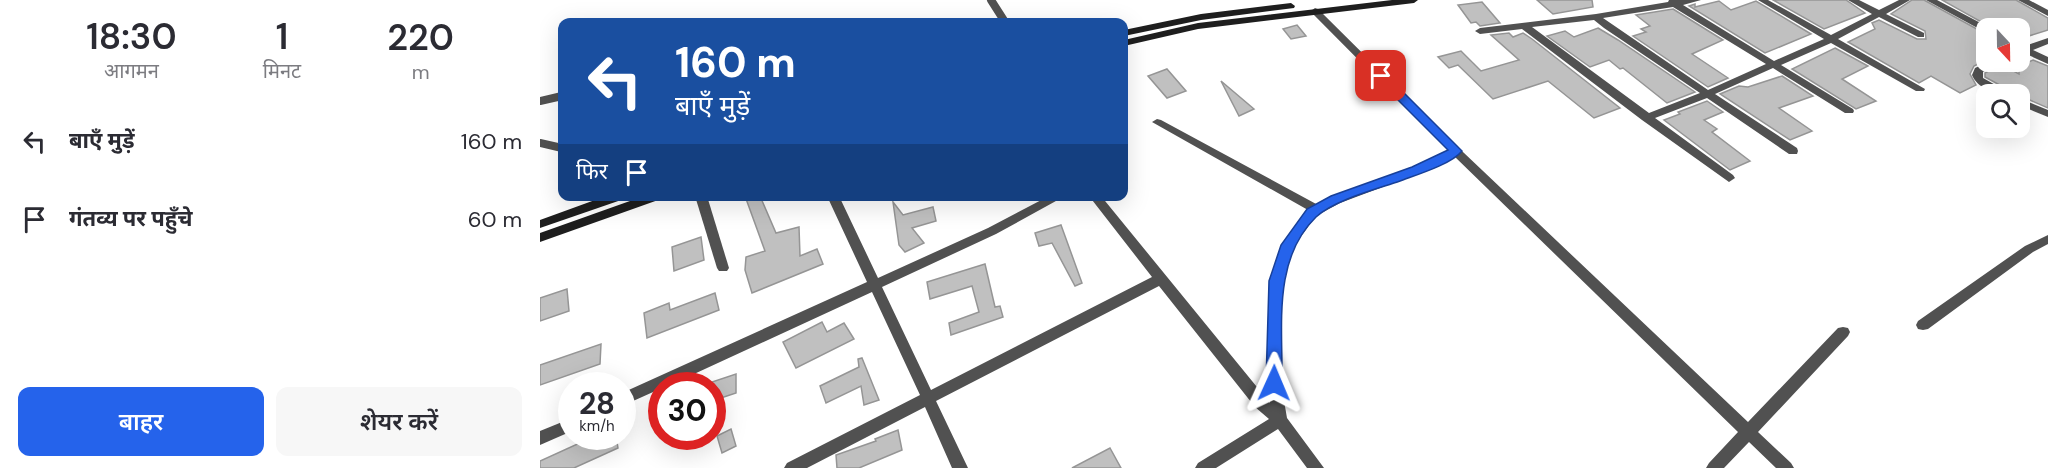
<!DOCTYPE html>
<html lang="hi">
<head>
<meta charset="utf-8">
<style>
  body { margin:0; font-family:"DM Sans","Noto Sans Devanagari",sans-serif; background:#f7f7f7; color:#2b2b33; height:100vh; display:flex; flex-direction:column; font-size:22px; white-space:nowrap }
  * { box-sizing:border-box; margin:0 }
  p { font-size:20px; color:#7c7c81 }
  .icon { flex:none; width:33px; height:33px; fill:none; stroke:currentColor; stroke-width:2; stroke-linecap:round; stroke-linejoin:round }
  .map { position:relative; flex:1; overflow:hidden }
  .drawer { display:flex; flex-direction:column; background:#fff; width:540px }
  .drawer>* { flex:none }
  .guide { position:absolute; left:18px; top:18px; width:570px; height:183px; border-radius:12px; box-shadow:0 6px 24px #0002; background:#1a4fa0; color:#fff; overflow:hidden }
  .needle { width:39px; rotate:158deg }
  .controls { position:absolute; left:1436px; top:18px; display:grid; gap:12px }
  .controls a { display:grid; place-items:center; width:54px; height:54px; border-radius:12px; background:#fff; box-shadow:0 6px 24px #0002; font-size:30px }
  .speed { position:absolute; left:18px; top:372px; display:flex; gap:12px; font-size:30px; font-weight:700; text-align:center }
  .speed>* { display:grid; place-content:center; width:78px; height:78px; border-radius:50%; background:#fff; box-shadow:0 6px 24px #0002; line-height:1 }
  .speed small { font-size:15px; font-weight:400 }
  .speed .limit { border:9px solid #d22; background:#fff; color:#111 }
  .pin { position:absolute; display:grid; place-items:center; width:51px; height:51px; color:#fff; margin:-26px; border-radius:12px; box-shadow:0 3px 9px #0006 }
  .me { position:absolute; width:66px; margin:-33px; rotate:1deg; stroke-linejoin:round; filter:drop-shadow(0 0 4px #0008) }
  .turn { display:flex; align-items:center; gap:21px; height:126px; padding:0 18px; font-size:27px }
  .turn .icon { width:78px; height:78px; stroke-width:2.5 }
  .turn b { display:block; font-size:42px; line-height:51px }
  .then { display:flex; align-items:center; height:57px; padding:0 18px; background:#0003; gap:12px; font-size:22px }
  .eta { display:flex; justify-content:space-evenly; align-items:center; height:102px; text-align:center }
  .eta b { font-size:36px; font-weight:600; line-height:42px }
  .cta { display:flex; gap:12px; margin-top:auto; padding:12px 18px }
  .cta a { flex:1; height:69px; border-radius:12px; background:#2563eb; color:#fff; font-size:24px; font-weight:600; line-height:69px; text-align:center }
  .cta a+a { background:#f7f7f7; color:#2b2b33 }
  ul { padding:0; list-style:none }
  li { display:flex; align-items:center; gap:18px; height:78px; padding:0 18px }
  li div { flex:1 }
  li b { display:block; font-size:22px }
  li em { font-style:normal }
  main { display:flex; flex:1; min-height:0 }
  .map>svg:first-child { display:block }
</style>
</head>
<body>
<main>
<section class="drawer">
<div class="eta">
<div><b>18:30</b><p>आगमन</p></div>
<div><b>1</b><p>मिनट</p></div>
<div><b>220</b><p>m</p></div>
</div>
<ul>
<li><svg class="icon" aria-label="left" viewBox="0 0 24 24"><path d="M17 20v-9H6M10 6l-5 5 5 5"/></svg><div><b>बाएँ मुड़ें</b></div><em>160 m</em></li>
<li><svg class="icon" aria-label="arrive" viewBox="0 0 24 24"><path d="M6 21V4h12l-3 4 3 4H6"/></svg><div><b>गंतव्य पर पहुँचे</b></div><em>60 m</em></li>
</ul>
<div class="cta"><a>बाहर</a><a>शेयर करें</a></div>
</section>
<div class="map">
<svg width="1508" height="468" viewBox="0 0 1508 468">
  <rect width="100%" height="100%" fill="#fff"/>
  <g fill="#c0c0c0" stroke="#959595" stroke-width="1.5">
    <path d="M997,0H1052L1053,7L1013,14Z"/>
    <path d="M1233,0H1306L1325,13L1284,29Z"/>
    <path d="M1372,0H1384L1446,34V49L1438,52L1446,56V60L1434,66L1430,74L1436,85L1420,93L1391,76L1379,83L1308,42L1335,29L1332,23L1339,20L1377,39H1386L1385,31L1351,14Z"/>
    <path d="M1402,0H1476L1508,18V30L1479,39V28H1452Z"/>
    <path d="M1179,1L1191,10L1216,1L1271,34L1225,53L1149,6L1155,4V7Z"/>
    <path d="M942,2L960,23L940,26L936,22L931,23L918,5Z"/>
    <path d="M1133,9L1183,40L1152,54L1188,78L1168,87L1093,36L1106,32L1101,29L1110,26L1096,15Z"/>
    <path d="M757,25L766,36L751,39L743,29Z"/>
    <path d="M1058,28L1078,40L1155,92L1127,103L1083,68L1080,69L1069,60L1050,67L1007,36L1025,31L1034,37Z"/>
    <path d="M969,33L973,37L983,33L992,39L1080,108L1054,118L1008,81L953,99L918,65L909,68L898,57L921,51L941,71L979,60L951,35Z"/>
    <path d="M1295,48L1328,66L1302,79L1336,101L1316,109L1252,69Z"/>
    <path d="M1493,60L1508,66V108L1476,94L1445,77V73L1461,64L1479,74V66Z"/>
    <path d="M627,69L646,91L627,98L608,76Z"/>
    <path d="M1242,76L1273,96L1239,108L1272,131L1250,140L1180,94L1199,86L1208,87Z"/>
    <path d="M681,81L714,109L699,116Z"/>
    <path d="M1167,101L1183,112L1164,120L1177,129L1172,132L1210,161L1190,170L1124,120L1140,114L1138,112Z"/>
    <path d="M205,196H220L236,233L259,227L260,256L277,249L283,264L212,293L205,270L206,257L225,251Z"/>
    <path d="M353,202L363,215L393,207L396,221L372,228L384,243L365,252L359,245Z"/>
    <path d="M521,225L542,283L535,286L512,243L499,246L495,233Z"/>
    <path d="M161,237L164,260L134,271L132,247Z"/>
    <path d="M445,264L455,307L460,306L463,317L411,335L409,323L439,312L432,286L390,299L387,282Z"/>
    <path d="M27,289L29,311L0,321V298Z"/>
    <path d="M175,293L179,310L107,338L104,313L129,303L130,310Z"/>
    <path d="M282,322L287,332L304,323L314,339L256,368L243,342Z"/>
    <path d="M61,344L60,364L0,385V365Z"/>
    <path d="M322,358L339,400L324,405L321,386L286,403L280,386L319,367L318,359Z"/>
    <path d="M196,374V393L172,401V382Z"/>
    <path d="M191,429L196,446L182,453L177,436Z"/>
    <path d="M358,430L362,450L319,468H297L296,455L336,441L335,439Z"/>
    <path d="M55,436H76L78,448L34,468H0V461Z"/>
    <path d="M570,448L581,468H532Z"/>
  </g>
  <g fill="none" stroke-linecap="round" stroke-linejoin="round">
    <g stroke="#515151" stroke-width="8">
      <path d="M451,0L465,22"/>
      <path d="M0,101L22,96"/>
      <path d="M0,143L22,148"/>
    </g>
    <g fill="#515151" fill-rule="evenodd">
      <path d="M1129,0H1161L1143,5L1234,61L1284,39L1218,0H1228L1291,35L1332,14L1308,0H1319L1339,10L1359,0H1370L1346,14L1384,33V37H1378L1339,17L1298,39L1385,89L1384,91H1376L1291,43L1241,65L1313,109L1314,111L1313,113H1305L1233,68L1175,94L1257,148L1258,151L1257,154H1249L1167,98L1115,118L1193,175L1195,178L1189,182L1102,120L982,29L940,34L935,31L940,28L1056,14L1128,2ZM1133,7L1226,64L1168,90L1063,18ZM1054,20L1064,28L1160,93L1109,113L992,27Z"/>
      <path d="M1386,0H1397L1450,28H1446V32L1443,31Z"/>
      <path d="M1478,0H1489L1508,10V16Z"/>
      <path d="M775,8L778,9L904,134L1208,422L1298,328L1303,327L1308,328L1310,332L1308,336L1218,432L1251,463L1254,468H1236L1209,442L1184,468H1166L1169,463L1198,432L914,156L880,173L800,203L776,216L754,246L742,281L741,383L747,418L784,468H767L738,429L676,468H655L658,463L729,419L715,407L619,286L396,401L428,468H412L385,407L267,468H244L247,463L380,395L332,292L128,386H122V388L82,406V393L327,282L287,196H299L338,278L448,228L509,196H525L456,234L342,287L391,390L612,277L549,196H561L730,403L727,383L730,281L742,245L768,210L612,122L617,119L621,120L778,205L792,197L872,167L908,150L772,13L771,11Z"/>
      <path d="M1508,38V44L1493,50L1508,57V64L1484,53H1479V44L1485,46Z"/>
      <path d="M1448,62H1460L1443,72V78L1468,92L1469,94C1455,94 1437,88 1432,75L1435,68Z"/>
      <path d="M1479,98L1508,110V117L1479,105Z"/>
      <path d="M155,196H167L189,268L187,271H179L177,268Z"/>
      <path d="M1508,235V244L1493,252L1388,329L1383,330L1378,329L1376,325L1378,321L1485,246Z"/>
      <path d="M32,418V431L0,445V431Z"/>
    </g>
    <g fill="#1e1e1e" fill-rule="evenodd">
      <path d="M852,0H878L874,3L658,29L584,46V40L658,23Z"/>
      <path d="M751,3L755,6L754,8L661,20L584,36V30L661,14Z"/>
      <path d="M66,196H85L84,199L0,228V220Z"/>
      <path d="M104,196H122L121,199L0,242V233Z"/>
    </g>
  </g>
  <path fill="#2563eb" stroke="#184099" stroke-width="1.5" d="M841,73L845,74L922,151C912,164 876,175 860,181C837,189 794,200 776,217C732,260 743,327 742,383L740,388L734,390L728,388L726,383L729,281L741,245L767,209L791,196L872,167L908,150L837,79V74Z"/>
</svg>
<div class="controls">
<a><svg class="needle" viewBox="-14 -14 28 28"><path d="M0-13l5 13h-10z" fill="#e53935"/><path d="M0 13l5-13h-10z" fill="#7c7c81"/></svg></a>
<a><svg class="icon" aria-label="search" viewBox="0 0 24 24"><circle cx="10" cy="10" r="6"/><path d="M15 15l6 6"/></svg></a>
</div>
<div class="speed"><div>28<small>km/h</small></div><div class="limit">30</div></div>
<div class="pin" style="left:841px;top:76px;background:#d93025"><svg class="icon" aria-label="arrive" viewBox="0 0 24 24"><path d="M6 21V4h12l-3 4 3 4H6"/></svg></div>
<svg class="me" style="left:734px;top:383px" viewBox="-20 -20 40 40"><path d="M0-17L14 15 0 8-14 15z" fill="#2563eb" stroke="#fff" stroke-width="4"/></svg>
<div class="guide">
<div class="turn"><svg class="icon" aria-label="left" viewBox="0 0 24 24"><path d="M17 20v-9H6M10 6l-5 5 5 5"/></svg><div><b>160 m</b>बाएँ मुड़ें</div></div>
<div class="then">फिर<svg class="icon" aria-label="arrive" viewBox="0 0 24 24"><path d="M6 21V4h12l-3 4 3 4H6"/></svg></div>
</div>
</div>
</main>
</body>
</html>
